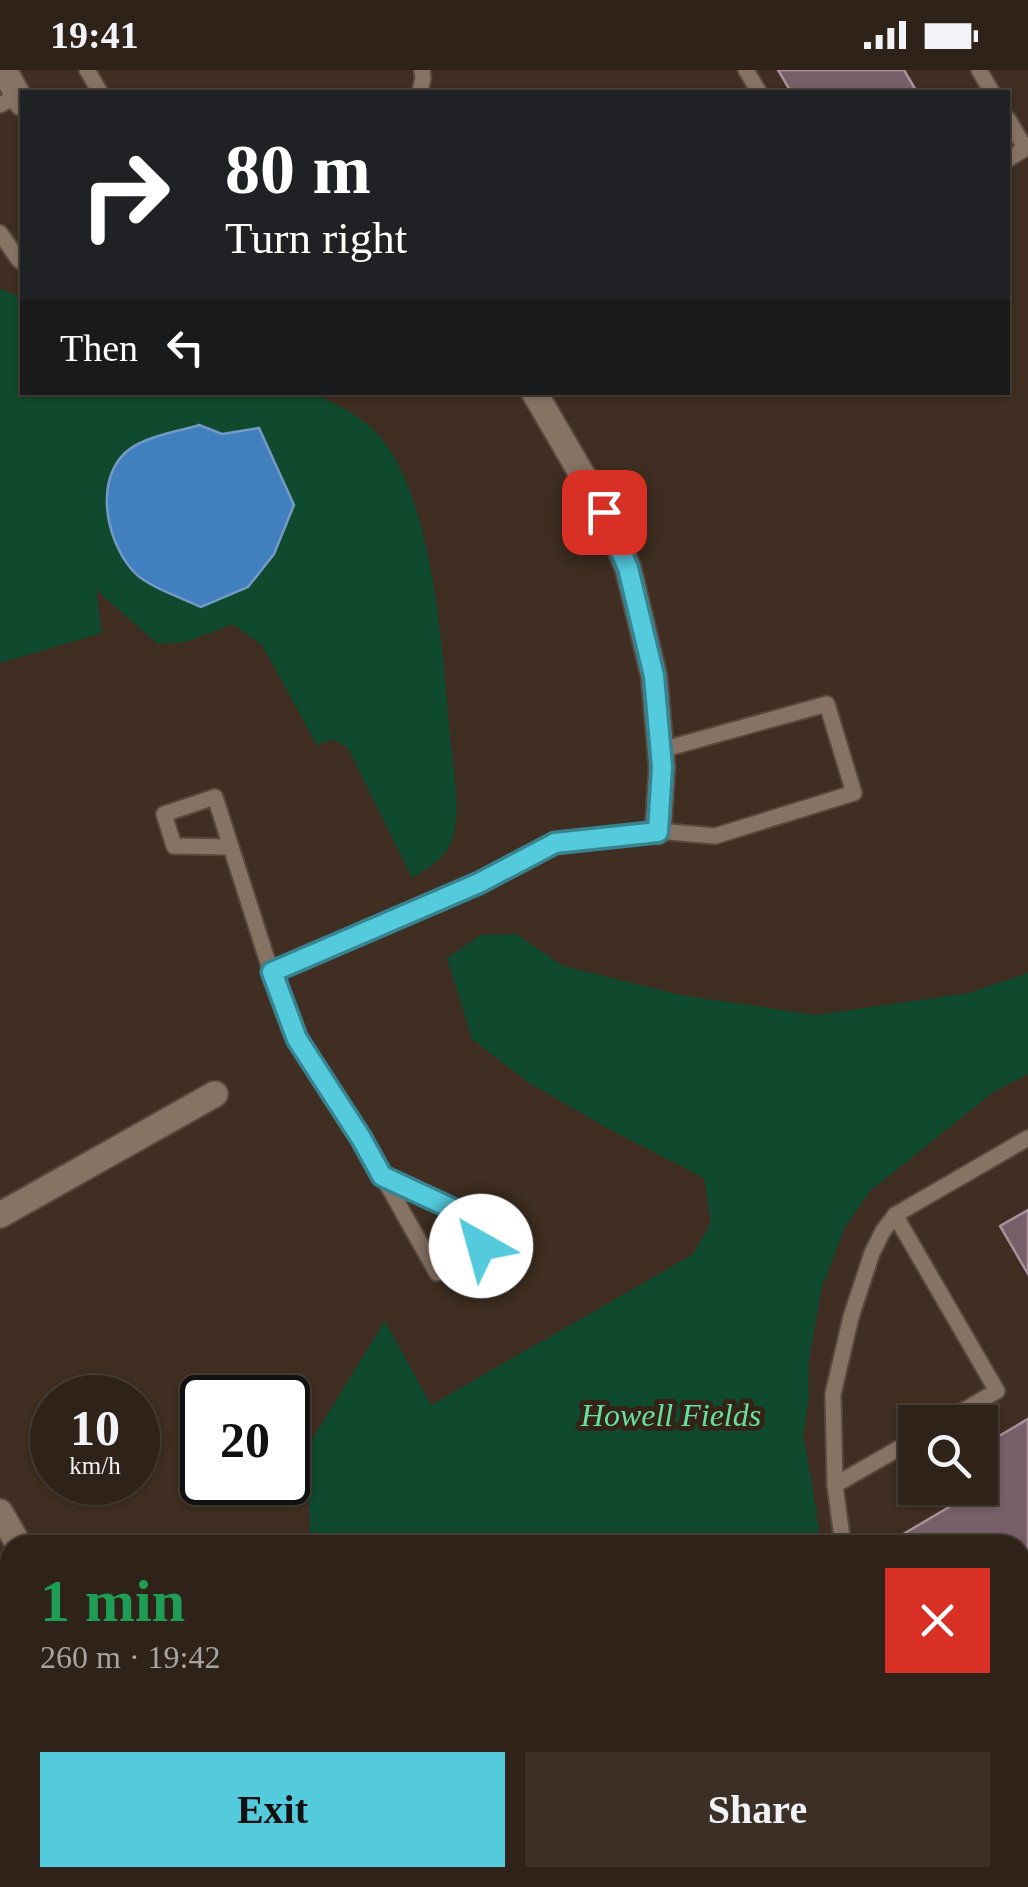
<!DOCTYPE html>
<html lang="en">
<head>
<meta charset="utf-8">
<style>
  body { margin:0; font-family:Georgia,serif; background:#3b2f26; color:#f1f3f6; height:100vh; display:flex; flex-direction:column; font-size:38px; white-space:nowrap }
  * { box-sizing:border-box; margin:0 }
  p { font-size:32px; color:#a7a4a2 }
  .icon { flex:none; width:55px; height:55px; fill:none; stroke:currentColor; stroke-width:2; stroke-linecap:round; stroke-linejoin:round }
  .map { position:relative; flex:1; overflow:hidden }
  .panel { position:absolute; left:0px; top:1465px; width:1030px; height:352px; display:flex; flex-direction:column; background:#2f2219; border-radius:30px 30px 0 0; box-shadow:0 2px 8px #0004,0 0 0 2px #4a3f38 }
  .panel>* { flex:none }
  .banner { position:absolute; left:20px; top:20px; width:990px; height:305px; border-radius:0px; box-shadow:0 2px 8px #0004,0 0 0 2px #4a3f38; background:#202124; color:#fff; overflow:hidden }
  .fabs { position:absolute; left:898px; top:1335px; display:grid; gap:20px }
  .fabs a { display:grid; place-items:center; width:100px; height:100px; border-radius:0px; background:#2f2219; box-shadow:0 2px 8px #0004,0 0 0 2px #4a3f38; font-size:50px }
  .speed { position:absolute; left:30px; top:1305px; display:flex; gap:20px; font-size:50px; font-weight:700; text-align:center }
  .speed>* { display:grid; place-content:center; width:130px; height:130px; border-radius:50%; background:#2f2219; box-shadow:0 2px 8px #0004,0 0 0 2px #4a3f38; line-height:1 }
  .speed small { font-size:25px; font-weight:400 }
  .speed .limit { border:5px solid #111; border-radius:15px; background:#fff; color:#111 }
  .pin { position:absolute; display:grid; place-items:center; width:85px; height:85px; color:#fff; margin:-42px; border-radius:20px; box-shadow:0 5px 15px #0006 }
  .me { position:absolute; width:110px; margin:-55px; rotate:322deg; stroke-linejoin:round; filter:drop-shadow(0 0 8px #0008) }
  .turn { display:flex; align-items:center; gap:35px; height:210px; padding:0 40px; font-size:45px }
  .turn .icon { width:130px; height:130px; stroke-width:2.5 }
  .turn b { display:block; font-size:70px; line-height:85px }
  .then { display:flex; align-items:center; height:95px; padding:0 40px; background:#0003; gap:20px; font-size:38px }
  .round { display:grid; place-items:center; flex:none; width:105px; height:105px; border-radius:0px; background:#3b2f26 }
  .overview { display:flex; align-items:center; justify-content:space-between; height:170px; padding:0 40px }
  h1 { font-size:60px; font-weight:700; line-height:75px; color:#1e9e55 }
  .button { display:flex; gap:20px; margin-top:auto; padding:20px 40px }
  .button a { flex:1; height:115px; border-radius:0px; background:#54cadd; color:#111; font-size:40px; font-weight:700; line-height:115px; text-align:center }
  .button a+a { background:#3b2f26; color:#f1f3f6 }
  .status { display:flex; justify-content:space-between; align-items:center; height:70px; padding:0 50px; background:#2f2219; direction:ltr }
  .status svg { height:28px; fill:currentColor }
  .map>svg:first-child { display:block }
</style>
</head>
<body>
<div class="status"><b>19:41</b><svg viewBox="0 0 49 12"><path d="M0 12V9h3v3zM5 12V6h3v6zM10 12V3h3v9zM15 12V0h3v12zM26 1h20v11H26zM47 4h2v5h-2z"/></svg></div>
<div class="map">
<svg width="1028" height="1817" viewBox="0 0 1028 1817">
  <rect width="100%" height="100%" fill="#3f2e21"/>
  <g fill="#0f4a2e">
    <path d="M0,218L22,229V322L311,323C336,334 363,346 381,368C434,432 443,586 450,668C453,697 461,738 453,767C448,786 428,799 412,808L348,678L333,669L317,675L262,575L232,554L186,572L158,574L96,520L102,563L0,593Z"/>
    <path d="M516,864L563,896L681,925L816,945L968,923L1028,903V1004L992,1023L870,1121L845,1157L822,1217L808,1295L809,1327L803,1368L812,1413L821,1475H310L308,1376L385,1251L431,1335L692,1185L711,1154L704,1108L609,1059L528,1012L472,969L447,888L481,865Z"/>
    <path d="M706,1808H1016L1023,1817H712Z"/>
  </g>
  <path fill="#417fbf" stroke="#729ac5" stroke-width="2.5" d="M199,355L222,364L259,358L294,435L274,484L248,517L201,537C182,528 146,516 133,501C103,468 91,395 140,373C158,364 180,361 199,355Z"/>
  <g fill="#776069" stroke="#aa909a" stroke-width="2.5">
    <path d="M778,0H904L917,22H791Z"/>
    <path d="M1028,1140V1204L1000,1156Z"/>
    <path d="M1028,1349V1544L1020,1549V1475H898L895,1469L988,1414L980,1400V1389L988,1385L982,1376Z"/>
  </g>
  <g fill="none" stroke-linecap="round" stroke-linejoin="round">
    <g stroke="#57493e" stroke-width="19">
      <g id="lane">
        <path d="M87,0L100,22"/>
        <path d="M746,0L759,22"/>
        <path d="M979,0L992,22"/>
        <path d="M420,22L423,8L422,0"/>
        <path d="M0,35L18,25"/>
        <path d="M1008,49L1025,78"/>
        <path d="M1008,89L1028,77"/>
        <path d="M0,163L19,190L22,192"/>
        <path d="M231,777L174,776L164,744L215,727L271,902L297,969L361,1068L437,1203L481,1176L455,1140L382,1106"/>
        <path d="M271,902L479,813L555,773L658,761L715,766L854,723L827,634L661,680"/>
        <path d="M895,1145L997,1321L944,1352"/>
        <path d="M915,1369L835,1415L833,1324L851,1247L872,1183L883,1161L895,1145L1028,1068"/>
        <path d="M835,1415L843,1475"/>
        <path d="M1020,1775L1028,1788"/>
      </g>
    </g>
    <g stroke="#57493e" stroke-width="29">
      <g id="street">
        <path d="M4,0L22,33"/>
        <path d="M534,322L604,442L628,498L654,606L662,697L658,761"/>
        <path d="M0,1145L215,1024"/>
        <path d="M0,1442L19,1475"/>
        <path d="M204,1808L209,1817"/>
      </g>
    </g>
    <use href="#lane" stroke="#877364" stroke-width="15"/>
    <use href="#street" stroke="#877364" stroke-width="25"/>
  </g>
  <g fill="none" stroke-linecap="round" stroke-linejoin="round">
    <g stroke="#378390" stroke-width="25">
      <path id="route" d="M481,1176L455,1140L382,1106L361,1068L297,969L272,902L479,813L555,773L658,762L662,697L654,606L628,498L604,442"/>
    </g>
    <use href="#route" stroke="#54cadd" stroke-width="18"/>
  </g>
  <g text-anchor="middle" stroke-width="10" stroke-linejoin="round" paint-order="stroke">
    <g font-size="32" font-style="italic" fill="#64e2a0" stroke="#342417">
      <text x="671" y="1356">Howell Fields</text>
    </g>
  </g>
</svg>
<div class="fabs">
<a><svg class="icon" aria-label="search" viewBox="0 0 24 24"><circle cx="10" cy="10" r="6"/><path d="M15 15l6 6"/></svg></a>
</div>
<div class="speed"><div>10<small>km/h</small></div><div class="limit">20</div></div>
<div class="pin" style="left:604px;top:442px;background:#d93025"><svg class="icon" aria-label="arrive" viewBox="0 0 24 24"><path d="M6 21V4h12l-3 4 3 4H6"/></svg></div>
<svg class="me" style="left:481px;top:1176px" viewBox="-20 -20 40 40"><circle r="19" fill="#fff"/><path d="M0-13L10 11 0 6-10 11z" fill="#54cadd"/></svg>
<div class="banner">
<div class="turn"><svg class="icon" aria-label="right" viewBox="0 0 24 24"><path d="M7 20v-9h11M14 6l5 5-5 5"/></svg><div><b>80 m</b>Turn right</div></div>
<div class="then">Then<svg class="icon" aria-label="left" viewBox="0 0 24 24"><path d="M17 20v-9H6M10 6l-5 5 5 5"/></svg></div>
</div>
<section class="panel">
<div class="overview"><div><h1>1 min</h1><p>260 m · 19:42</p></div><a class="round" style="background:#d93025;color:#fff"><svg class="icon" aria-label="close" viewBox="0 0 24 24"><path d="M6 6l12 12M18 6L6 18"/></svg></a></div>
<div class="button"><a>Exit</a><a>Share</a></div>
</section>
</div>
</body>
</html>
